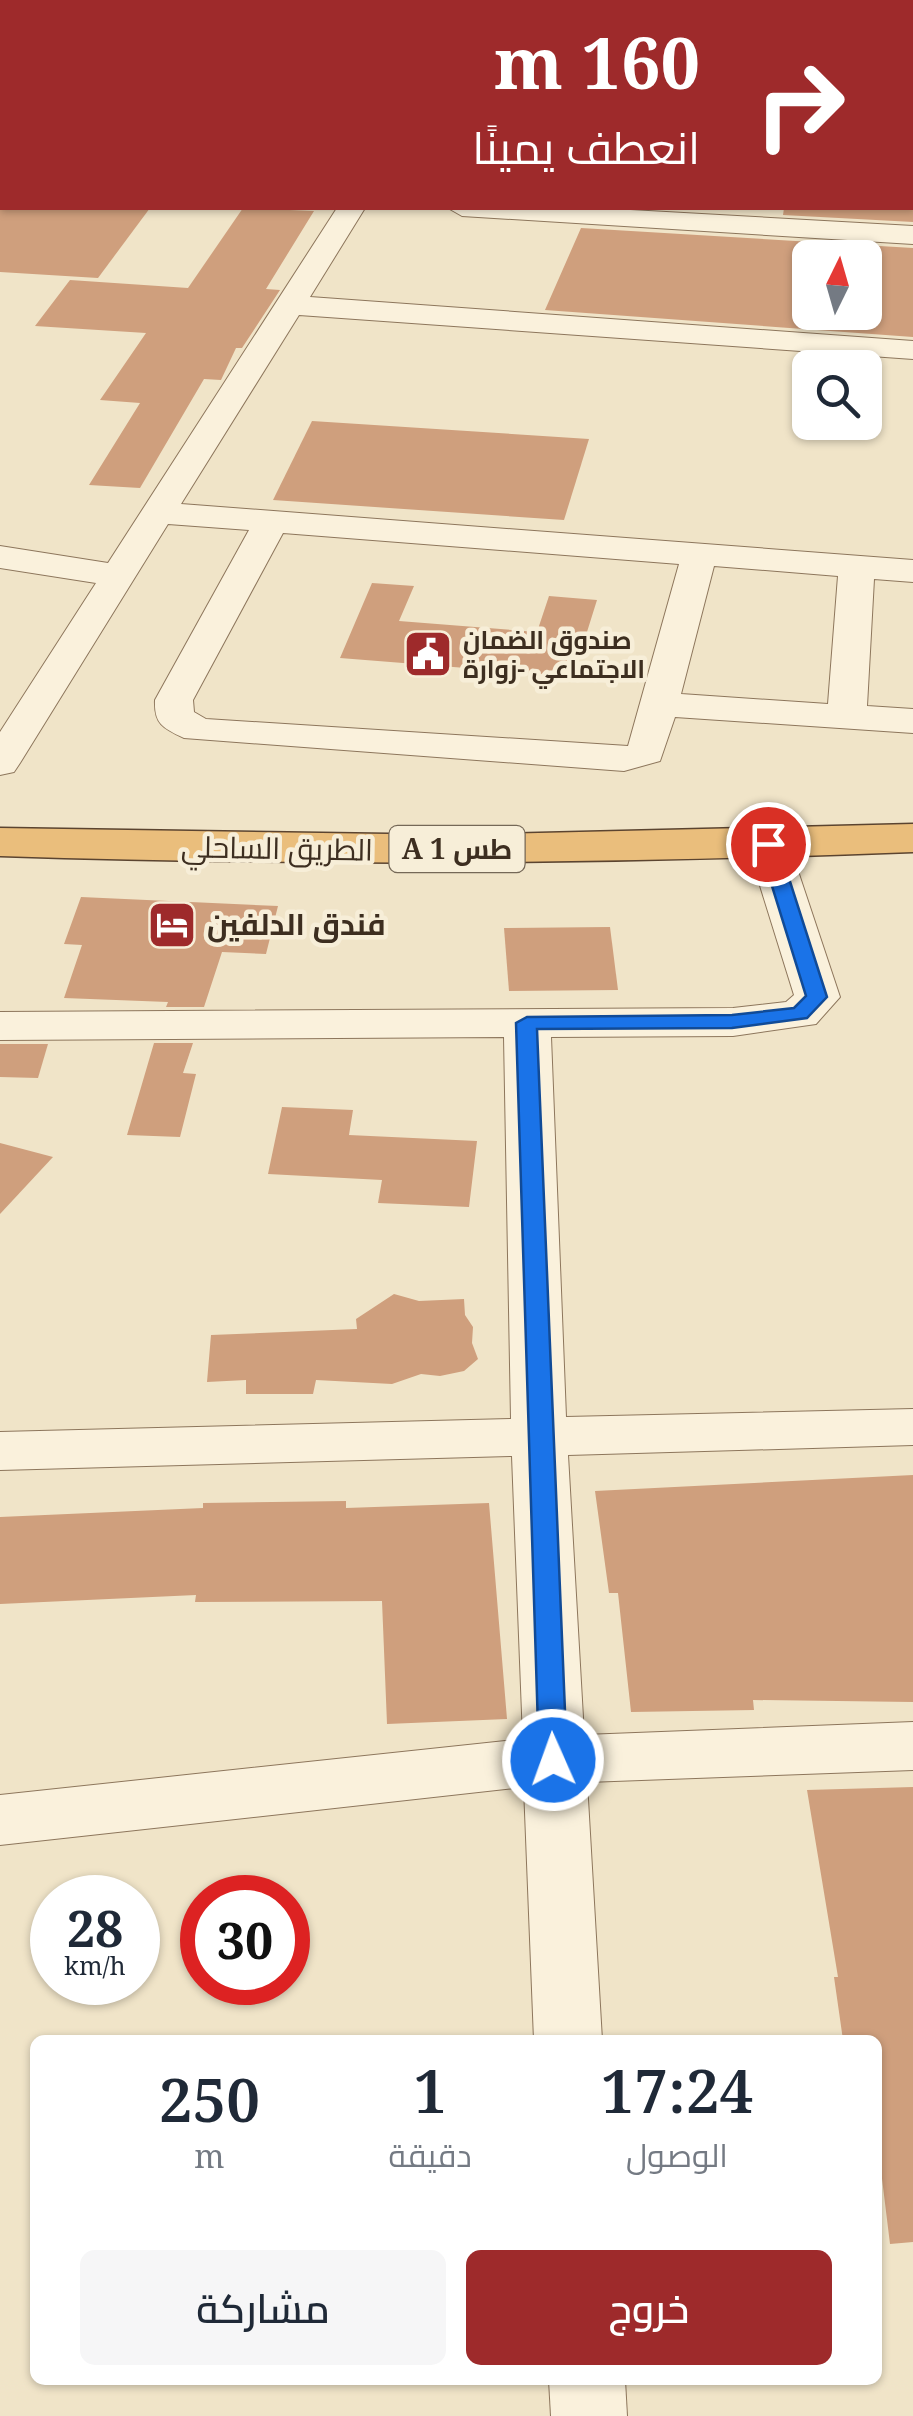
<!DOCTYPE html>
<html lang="ar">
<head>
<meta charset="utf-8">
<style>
  body { margin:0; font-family:"Noto Serif",Cairo,serif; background:#f6f6f7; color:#1f2937; direction:rtl; height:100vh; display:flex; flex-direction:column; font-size:38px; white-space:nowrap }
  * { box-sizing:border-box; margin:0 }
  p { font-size:32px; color:#747a83 }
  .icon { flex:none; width:55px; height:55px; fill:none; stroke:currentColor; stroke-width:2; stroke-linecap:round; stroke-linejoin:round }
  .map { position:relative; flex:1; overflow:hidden; direction:ltr }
  .details { position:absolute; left:30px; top:2035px; width:852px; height:350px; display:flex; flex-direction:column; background:#fff; border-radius:15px; box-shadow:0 2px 8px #0004; direction:rtl }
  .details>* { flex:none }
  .banner { position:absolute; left:0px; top:0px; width:915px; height:210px; box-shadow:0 2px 8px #0004; direction:rtl; background:#9e2a2b; color:#fff; overflow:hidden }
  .needle { width:65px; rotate:5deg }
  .fabs { position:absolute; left:792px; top:240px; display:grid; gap:20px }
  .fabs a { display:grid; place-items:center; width:90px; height:90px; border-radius:15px; background:#fff; box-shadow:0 2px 8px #0004; font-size:50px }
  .speed { position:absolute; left:30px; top:1875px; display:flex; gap:20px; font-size:50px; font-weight:700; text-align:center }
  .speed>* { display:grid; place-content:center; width:130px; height:130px; border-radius:50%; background:#fff; box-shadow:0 2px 8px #0004; line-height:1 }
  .speed small { font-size:25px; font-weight:400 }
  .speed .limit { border:15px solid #d22; background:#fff; color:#111 }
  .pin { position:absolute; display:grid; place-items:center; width:85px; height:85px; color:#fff; margin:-42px; border:5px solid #fff; border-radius:50%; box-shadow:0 2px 10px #0007 }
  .me { position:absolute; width:110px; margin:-55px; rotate:358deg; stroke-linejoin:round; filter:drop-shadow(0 0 8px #0008) }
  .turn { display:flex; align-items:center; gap:35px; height:210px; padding:0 50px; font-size:45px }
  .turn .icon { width:130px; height:130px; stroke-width:2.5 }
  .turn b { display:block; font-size:70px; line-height:85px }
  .eta { display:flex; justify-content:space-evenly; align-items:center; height:170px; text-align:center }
  .eta b { font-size:60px; font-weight:600; line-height:70px }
  .cta { display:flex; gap:20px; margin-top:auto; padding:20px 50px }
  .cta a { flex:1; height:115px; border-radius:15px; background:#9e2a2b; color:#fff; font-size:40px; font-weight:600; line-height:115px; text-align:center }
  .cta a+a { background:#f6f6f7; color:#1f2937 }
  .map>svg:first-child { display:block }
</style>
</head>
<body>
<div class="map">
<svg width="913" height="2416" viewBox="0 0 913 2416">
  <rect width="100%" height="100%" fill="#f0e4c8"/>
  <g fill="#cf9f7d" fill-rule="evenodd">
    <path d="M0,208H150L98,278L0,272Z"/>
    <path d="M243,208L314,211L266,289L280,290L242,348H236L221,380L204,379L140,488L89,485L140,403L100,400L146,333L35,326L70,280L188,288Z"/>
    <path d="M784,208H913V222L783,215Z"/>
    <path d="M581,228L913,248V337L545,310ZM810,258H865V312H810Z"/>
    <path d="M312,421L589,439L564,520L273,500Z"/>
    <path d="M372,583L414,586L399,621L537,632L549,596L597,600L576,667L570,666L567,676L340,658Z"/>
    <path d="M81,897L278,906L266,954L222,952L204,1007H166L168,1002L64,998L82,945L64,944Z"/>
    <path d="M610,927L618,990L509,991L504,928Z"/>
    <path d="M154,1043H193L183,1073L196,1074L180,1137L127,1135Z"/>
    <path d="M0,1044H48L38,1078L0,1077Z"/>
    <path d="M282,1107L353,1110L349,1135L477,1141L469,1207L378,1203L382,1180L268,1174Z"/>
    <path d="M0,1143L53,1157L0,1214Z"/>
    <path d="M394,1294L419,1301L464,1299L465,1315L473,1327L472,1343L478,1359L464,1371L440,1376L421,1374L392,1384L316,1380L313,1394H246V1380L207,1382L211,1335L357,1329L356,1319Z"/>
    <path d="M913,1475V1702L753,1700L754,1710L631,1712L618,1593H609L595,1491Z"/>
    <path d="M346,1501V1508L489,1503L507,1719L387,1724L382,1601L195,1602L196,1595L0,1604V1517L203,1508V1503Z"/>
    <path d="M913,1787V2242L890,2244L878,2146V2040H843L834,1977H838L807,1790Z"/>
  </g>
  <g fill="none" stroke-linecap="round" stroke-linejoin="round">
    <g stroke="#8d765c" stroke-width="2">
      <g id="minor">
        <path d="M676,0H700V2H677Z"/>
        <rect x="912" y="17" width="1" height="14"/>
        <rect x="0" y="87" width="2" height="16"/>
        <rect x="0" y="170" width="2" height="16"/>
        <path d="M337,208H365L310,297L913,341V359L299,315L181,504L913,560V582L874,579L867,706L913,709V733L675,717L660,761L624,771L184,738C163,728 154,724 155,700L249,530L168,524L20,763L14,772L0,775V732L96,583L0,568V546L108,563ZM283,533L679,564L628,746L206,719L194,712L193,700ZM714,566L838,576L828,704L681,694Z"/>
        <path d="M448,208H595L913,226V244L462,216Z"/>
        <path d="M768,831L783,835L789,844L840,997L816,1024L733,1036L551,1037L566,1417L913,1409V1445L568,1455L584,1735L913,1722V1770L587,1782L602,2040H534L524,1787L0,1845V1795L523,1739L512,1456L0,1470V1432L511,1419L504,1037L0,1040V1012L733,1008L786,1002L794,995L747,844L753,835Z"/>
        <path d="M549,2380H625L627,2416H551Z"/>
      </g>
    </g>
    <g stroke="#5b4430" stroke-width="3">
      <path id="trunk" d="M913,824V852C609,864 305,866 0,856V828L456,835Z"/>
    </g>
    <use href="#minor" fill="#faf1dc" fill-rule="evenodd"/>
    <use href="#trunk" fill="#eabe7c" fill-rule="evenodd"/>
  </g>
  <path fill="#1a73e8" stroke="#114b97" stroke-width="2.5" d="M768,838L778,844L827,997L807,1018L732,1028L537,1029L567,1760L563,1768L553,1771L543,1768L539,1760L516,1023L527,1017L732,1015L794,1008L806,996L759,844Z"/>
  <defs>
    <g id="civic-square" transform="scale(2.5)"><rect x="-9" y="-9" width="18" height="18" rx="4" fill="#9e2a2b" stroke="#f7eed8"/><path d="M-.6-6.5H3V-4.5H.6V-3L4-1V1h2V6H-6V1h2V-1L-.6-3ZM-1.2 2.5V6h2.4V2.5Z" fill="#fff"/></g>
    <g id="hotel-square" transform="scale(2.5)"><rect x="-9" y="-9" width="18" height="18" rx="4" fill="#9e2a2b" stroke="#f7eed8"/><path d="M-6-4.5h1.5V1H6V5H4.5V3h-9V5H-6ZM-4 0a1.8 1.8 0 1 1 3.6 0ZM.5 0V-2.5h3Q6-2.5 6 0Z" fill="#fff"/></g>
  </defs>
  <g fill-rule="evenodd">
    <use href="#civic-square" x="428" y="654"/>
    <use href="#hotel-square" x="172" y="925"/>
  </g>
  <g text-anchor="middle" stroke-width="9" stroke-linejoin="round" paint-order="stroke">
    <g font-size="25" font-weight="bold" fill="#3d2e20" stroke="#f7eed8" text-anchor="start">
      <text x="463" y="649">صندوق الضمان<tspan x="463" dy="29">الاجتماعي -زوارة</tspan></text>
    </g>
    <rect fill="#f7eed8" stroke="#756857" stroke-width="2.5" x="389.5" y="826" width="135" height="46" rx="8"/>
    <g font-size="28" font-weight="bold" fill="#3d2e20">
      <text x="457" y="859">A 1 طس</text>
    </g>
    <g font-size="30" fill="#3d2e20" stroke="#f7eed8">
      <text transform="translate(277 849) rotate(1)" y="10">الطريق الساحلي</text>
    </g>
    <g font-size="30" font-weight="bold" fill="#3d2e20" stroke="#f7eed8" text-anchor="start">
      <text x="207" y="935">فندق الدلفين</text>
    </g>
  </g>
</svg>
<div class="fabs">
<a><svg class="needle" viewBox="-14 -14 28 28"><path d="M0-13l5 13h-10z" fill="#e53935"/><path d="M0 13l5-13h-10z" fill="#747a83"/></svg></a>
<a><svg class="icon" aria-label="search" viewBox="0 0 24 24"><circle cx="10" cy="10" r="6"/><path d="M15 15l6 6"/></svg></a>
</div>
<div class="speed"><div>28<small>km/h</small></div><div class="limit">30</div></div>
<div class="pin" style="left:768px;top:844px;background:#d93025"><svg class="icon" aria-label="arrive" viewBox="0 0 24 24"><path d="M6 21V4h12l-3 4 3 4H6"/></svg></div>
<svg class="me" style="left:553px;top:1760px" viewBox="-20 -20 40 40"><circle r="17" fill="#1a73e8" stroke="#fff" stroke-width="3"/><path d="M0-11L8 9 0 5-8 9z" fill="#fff"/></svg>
<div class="banner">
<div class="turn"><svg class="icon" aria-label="right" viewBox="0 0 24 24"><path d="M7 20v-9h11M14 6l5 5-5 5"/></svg><div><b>160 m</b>انعطف يمينًا</div></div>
</div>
<section class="details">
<div class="eta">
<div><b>17:24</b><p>الوصول</p></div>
<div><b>1</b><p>دقيقة</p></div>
<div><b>250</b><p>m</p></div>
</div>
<div class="cta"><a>خروج</a><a>مشاركة</a></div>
</section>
</div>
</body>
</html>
